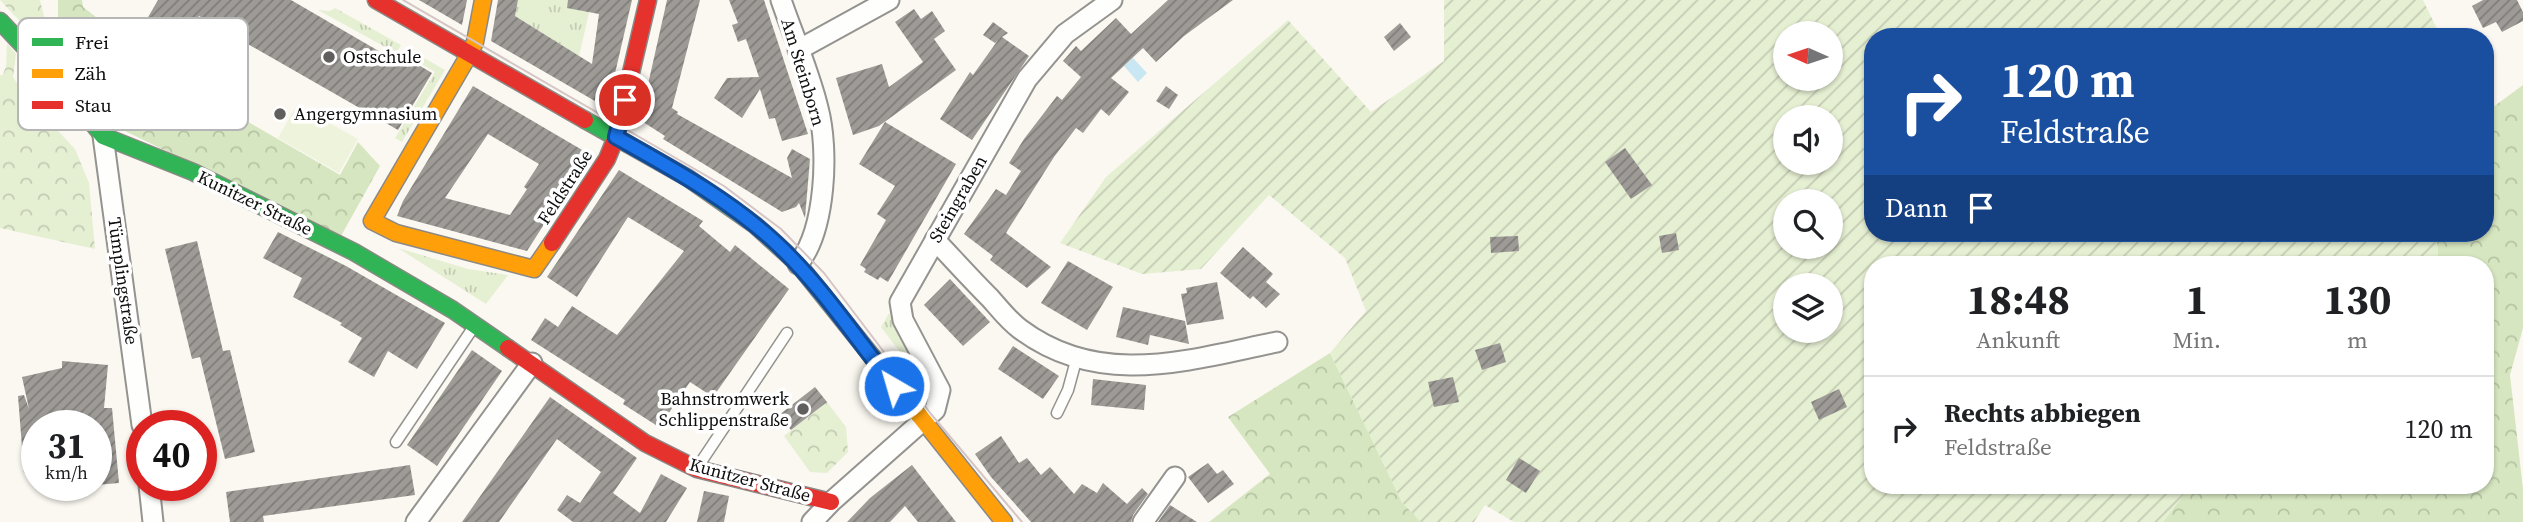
<!DOCTYPE html>
<html lang="de">
<head>
<meta charset="utf-8">
<style>
  body { margin:0; font-family:"Source Serif 4",serif; background:#f2f2f2; color:#202124; height:100vh; display:flex; flex-direction:column; font-size:26px; white-space:nowrap }
  * { box-sizing:border-box; margin:0 }
  p { font-size:23px; color:#757577 }
  .icon { flex:none; width:38px; height:38px; fill:none; stroke:currentColor; stroke-width:2; stroke-linecap:round; stroke-linejoin:round }
  .map { position:relative; flex:1; overflow:hidden }
  .drawer { position:absolute; left:1864px; top:256px; width:630px; height:238px; display:flex; flex-direction:column; background:#fff; border-radius:28px; box-shadow:0 2px 5px #0004 }
  .drawer>* { flex:none }
  .top-card { position:absolute; left:1864px; top:28px; width:630px; height:214px; border-radius:28px; box-shadow:0 2px 5px #0004; background:#1a4fa0; color:#fff; overflow:hidden }
  .needle { width:46px; rotate:273deg }
  .fabs { position:absolute; left:1773px; top:21px; display:grid; gap:14px }
  .fabs a { display:grid; place-items:center; width:70px; height:70px; border-radius:50%; background:#fff; box-shadow:0 2px 5px #0004; font-size:35px }
  .speed { position:absolute; left:21px; top:410px; display:flex; gap:14px; font-size:35px; font-weight:700; text-align:center }
  .speed>* { display:grid; place-content:center; width:91px; height:91px; border-radius:50%; background:#fff; box-shadow:0 2px 5px #0004; line-height:1 }
  .speed small { font-size:18px; font-weight:400 }
  .speed .limit { border:10px solid #d22; background:#fff; color:#111 }
  .pin { position:absolute; display:grid; place-items:center; width:60px; height:60px; color:#fff; margin:-30px; border:4px solid #fff; border-radius:50%; box-shadow:0 2px 7px #0007 }
  .me { position:absolute; width:77px; margin:-38px; rotate:322deg; stroke-linejoin:round; filter:drop-shadow(0 0 5px #0008) }
  .turn { display:flex; align-items:center; gap:24px; height:147px; padding:0 21px; font-size:32px }
  .turn .icon { width:91px; height:91px; stroke-width:2.5 }
  .turn b { display:block; font-size:49px; line-height:60px }
  .then { display:flex; align-items:center; height:66px; padding:0 21px; background:#0003; gap:14px; font-size:26px }
  .eta { display:flex; justify-content:space-evenly; align-items:center; height:119px; text-align:center }
  .eta b { font-size:42px; font-weight:700; line-height:49px }
  ul { padding:0; list-style:none }
  li { display:flex; align-items:center; gap:21px; height:105px; padding:0 21px; border-top:2px solid #e0e0e0 }
  li div { flex:1 }
  li b { display:block; font-size:26px }
  li em { font-style:normal }
  .map>svg:first-child { display:block }
</style>
</head>
<body>
<div class="map">
<svg width="2523" height="522" viewBox="0 0 2523 522">
  <defs>
    <pattern id="grass-tufts" width="24" height="20" patternUnits="userSpaceOnUse" patternTransform="scale(1.75)"><rect width="24" height="20" fill="#e5efd2"/><path d="M3 7l-1-3M5 7V3M7 7l1-3M15 17l-1-3M17 17v-4M19 17l1-3" fill="none" stroke="#c3ccb3"/></pattern>
    <pattern id="forest-crowns" width="20" height="18" patternUnits="userSpaceOnUse" patternTransform="scale(1.75)"><rect width="20" height="18" fill="#d6e6c0"/><path d="M2 6a3 3 0 1 1 6 0M12 15a3 3 0 1 1 6 0" fill="none" stroke="#b6c4a4"/></pattern>
    <pattern id="park-crowns" width="20" height="18" patternUnits="userSpaceOnUse" patternTransform="scale(1.75)"><rect width="20" height="18" fill="#e5efd2"/><path d="M2 6a3 3 0 1 1 6 0M12 15a3 3 0 1 1 6 0" fill="none" stroke="#c3ccb3"/></pattern>
    <pattern id="garden-furrows" width="10" height="10" patternUnits="userSpaceOnUse" patternTransform="scale(1.75)"><rect width="10" height="10" fill="#e5efd2"/><path d="M-1 1l2-2M0 10L10 0M9 11l2-2" fill="none" stroke="#c3ccb3"/></pattern>
    <pattern id="building-hatch" width="6" height="6" patternUnits="userSpaceOnUse" patternTransform="scale(1.75)"><rect width="6" height="6" fill="#9e9b97"/><path d="M-1 1l2-2M0 6l6-6M5 7l2-2" fill="none" stroke="#7f7d7a"/></pattern>
  </defs>
  <rect width="100%" height="100%" fill="#fbf8f1"/>
  <g fill="url(#grass-tufts)">
    <path d="M518,0H592L579,56L515,16Z"/>
    <path d="M335,8L401,45L396,53L318,10L330,11Z"/>
    <path d="M410,50L445,70L402,142L395,138L435,72L407,55Z"/>
    <path d="M398,248L468,269L508,275L486,304Z"/>
    <path d="M889,313L931,393L881,327Z"/>
  </g>
  <g fill="url(#forest-crowns)">
    <path d="M58,0H82L83,7L96,17L118,62L172,91L179,82L340,175L358,142L380,166L341,236L125,131L72,80L58,18Z"/>
    <path d="M2523,85V328L2510,375L2523,489V522H2163L2191,485H2485V264H2439L2436,233H2485V113Z"/>
    <path d="M1330,353L1402,502L1421,522H1209L1270,474L1228,417Z"/>
  </g>
  <g fill="url(#park-crowns)">
    <path d="M0,0H40L54,58Z"/>
    <path d="M7,43L16,54L13,77L23,93L75,149L89,183L95,249L0,228V75H3L6,66Z"/>
    <path d="M827,402L846,427L848,452L827,473L810,472L784,436Z"/>
  </g>
  <path fill="url(#garden-furrows)" fill-rule="evenodd" d="M1444,0H2423L2441,37H1872V233H2436L2439,264H1872V485H2191L2163,522H1514L1485,505L1474,522H1421L1402,502L1330,353L1366,311L1345,258L1269,195L1201,269L1142,274L1060,243L1106,177L1288,20L1371,112L1444,61ZM1785,33H1830V79H1785ZM1785,117H1830V163H1785ZM1785,201H1830V247H1785ZM1785,285H1830V331H1785Z"/>
  <path fill="#eef3db" d="M297,105L358,139L339,173L278,138Z"/>
  <path fill="#c9e6f3" d="M1133,58L1147,73L1138,82L1124,66Z"/>
  <g fill="url(#building-hatch)" fill-rule="evenodd">
    <path d="M158,0H291L401,64L405,57L432,73L398,130L199,16L164,77L126,55Z"/>
    <path d="M419,0H467L462,25Z"/>
    <path d="M498,0H518L515,16L592,64L599,14L567,8L568,0H632L607,108L491,41Z"/>
    <path d="M667,0H700L672,108L678,112L677,114L792,178L787,158L792,149L810,159L805,218L799,203L796,207L782,212L663,139L665,136L640,120Z"/>
    <path d="M729,0H764L808,134L782,141L775,118L769,119L760,89L742,118L714,98L727,78L759,77L746,39L738,42L732,25L738,23Z"/>
    <path d="M1168,0H1233L1184,36L1156,62L1143,48L1111,78L1129,92L1109,116L1101,109L1083,133L1076,128L1054,157L1006,233L1051,267L1027,288L990,260L993,256L964,234L996,189L1006,195L1021,171L1009,163L1024,139L1057,96L1062,100L1081,77L1063,61L1076,46L1081,51L1116,18L1131,34Z"/>
    <path d="M2483,0H2517L2523,12V21L2502,32L2496,22L2483,28L2472,6Z"/>
    <path d="M914,9L921,19L932,11L945,31L934,39L956,70L879,126L853,135L836,78L882,64L889,87L923,62L895,22Z"/>
    <path d="M993,22L1008,33L1002,37L1029,56L972,140L940,119L970,72L973,75L998,40L995,43L983,35Z"/>
    <path d="M1400,23L1411,37L1394,51L1384,37Z"/>
    <path d="M473,86L589,154L527,251L397,216L403,201ZM488,134L539,164L524,187L527,189L510,215L445,198Z"/>
    <path d="M1166,86L1178,95L1169,109L1156,101Z"/>
    <path d="M885,122L956,164L888,282L880,277L878,280L864,272L866,269L860,265L886,220L877,214L895,186L859,164Z"/>
    <path d="M1625,148L1652,185L1631,199L1605,162Z"/>
    <path d="M619,170L703,221L699,226L730,252L735,245L789,289L713,397L690,382L659,427L623,404L625,400L531,340L545,318L558,327L572,306L617,335L684,251L628,217L577,297L547,277Z"/>
    <path d="M278,232L346,266L445,323L417,369L388,351L374,377L348,362L362,338L340,325L342,323L293,297L302,278L263,258Z"/>
    <path d="M1676,233L1679,250L1662,253L1659,236Z"/>
    <path d="M1518,236L1519,251L1491,253L1490,237Z"/>
    <path d="M197,241L223,351L230,350L255,452L225,459L200,357L192,359L165,249Z"/>
    <path d="M1243,247L1273,274L1266,282L1280,294L1266,308L1253,296L1250,299L1220,273Z"/>
    <path d="M1068,261L1113,287L1087,330L1041,303Z"/>
    <path d="M950,279L990,322L963,346L924,305Z"/>
    <path d="M1217,282L1224,319L1187,325L1181,294L1187,293L1186,288Z"/>
    <path d="M1123,307L1185,321L1189,344L1150,335L1148,345L1116,337Z"/>
    <path d="M1500,343L1506,362L1482,370L1475,350Z"/>
    <path d="M1013,346L1059,376L1043,399L998,369Z"/>
    <path d="M472,350L502,371L437,466L407,445Z"/>
    <path d="M62,361L108,365L104,408H112L119,483L96,485V425H34L37,432V472L24,473L18,396L24,395L29,409L22,377L62,368Z"/>
    <path d="M1453,377L1459,402L1434,407L1428,382Z"/>
    <path d="M1093,379L1146,385L1144,410L1091,405Z"/>
    <path d="M815,387L827,402L791,430L779,415Z"/>
    <path d="M1839,389L1847,407L1819,420L1811,402Z"/>
    <path d="M550,397L637,458L613,493L640,513L661,474L687,488L666,522H573L557,510L567,495L580,503L601,472L557,439L499,522H462Z"/>
    <path d="M1001,436L1019,463L1027,458L1041,475L1050,467L1074,494L1082,484L1097,493L1103,483L1127,504L1142,488L1148,494L1133,515L1131,522H1031L991,477L975,454Z"/>
    <path d="M1519,458L1540,471L1526,493L1506,480Z"/>
    <path d="M1208,463L1217,474L1223,470L1234,484L1208,503L1188,477Z"/>
    <path d="M410,465L415,495L263,516L264,522H230L226,492Z"/>
    <path d="M912,465L956,522H918L905,506L890,522H847L870,498Z"/>
    <path d="M704,491L729,496L724,522H697Z"/>
    <path d="M1170,505L1197,522H1158Z"/>
  </g>
  <g fill="none" stroke-linecap="round" stroke-linejoin="round">
    <g stroke="#949390" stroke-width="13">
      <g id="lane">
        <path d="M1057,413L1068,390L1077,357"/>
        <path d="M396,442L475,325"/>
        <path d="M697,468L787,333"/>
      </g>
    </g>
    <g stroke="#949390" stroke-width="23">
      <g id="street">
        <path d="M781,0C793,35 809,71 818,108C829,149 826,230 798,264"/>
        <path d="M798,50L889,0"/>
        <path d="M103,136L142,425"/>
        <path d="M935,240C953,259 971,279 990,298C999,308 1008,320 1020,329C1100,389 1188,360 1277,342"/>
        <path d="M149,485L153,522"/>
        <path d="M416,522L532,363"/>
        <path d="M812,522L831,502L935,410L940,390L903,320L900,302L1027,79L1065,34L1112,0"/>
        <path d="M1143,522L1175,477"/>
      </g>
    </g>
    <g stroke="#8b8986" stroke-width="19">
      <g id="fast">
        <path d="M0,21L66,91L103,136L193,172L354,252L453,310L508,348"/>
        <path d="M585,120L688,178L755,225L798,264L919,415"/>
      </g>
    </g>
    <g stroke="#8b8986" stroke-width="19">
      <g id="slow">
        <path d="M483,0L475,42L470,53L372,221L396,233L534,269L552,243"/>
        <path d="M919,415L1004,522"/>
      </g>
    </g>
    <g stroke="#8b8986" stroke-width="19">
      <g id="jam">
        <path d="M376,0L585,120"/>
        <path d="M552,243L607,159L616,137L648,0"/>
        <path d="M508,348L645,443L697,469L831,502"/>
      </g>
    </g>
    <use href="#lane" stroke="#fefefd" stroke-width="10"/>
    <use href="#street" stroke="#fefefd" stroke-width="19"/>
    <use href="#fast" stroke="#30b455" stroke-width="16"/>
    <use href="#slow" stroke="#ff9f0a" stroke-width="16"/>
    <use href="#jam" stroke="#e5322d" stroke-width="16"/>
    <path stroke="#d6c5c6" stroke-width="2" d="M403,0L724,186L781,229L824,273L931,414L1022,522"/>
  </g>
  <g fill="none" stroke-linecap="round" stroke-linejoin="round">
    <g stroke="#114b97" stroke-width="18">
      <path id="route" d="M625,100L616,137C673,169 730,200 777,244C821,285 857,340 894,386"/>
    </g>
    <use href="#route" stroke="#1a73e8" stroke-width="12"/>
  </g>
  <g fill="#605f5d" stroke="#fff" stroke-width="2.5">
    <circle cx="329" cy="57" r="7"/>
    <circle cx="280" cy="114" r="7"/>
    <circle cx="803" cy="409" r="7"/>
  </g>
  <g text-anchor="middle" stroke-width="7" stroke-linejoin="round" paint-order="stroke">
    <g font-size="18" fill="#0d0d0d" stroke="#fff" text-anchor="start">
      <text x="343" y="63">Ostschule</text>
      <text x="294" y="120">Angergymnasium</text>
      <text x="789" y="405" text-anchor="end">Bahnstromwerk<tspan x="789" dy="21">Schlippenstraße</tspan></text>
    </g>
    <g font-size="18" fill="#0d0d0d" stroke="#fff">
      <text transform="translate(803 72) rotate(73)" y="6">Am Steinborn</text>
      <text transform="translate(565 187) rotate(-57)" y="6">Feldstraße</text>
      <text transform="translate(958 199) rotate(-60)" y="6">Steingraben</text>
      <text transform="translate(255 203) rotate(26)" y="6">Kunitzer Straße</text>
      <text transform="translate(123 281) rotate(82)" y="6">Tümplingstraße</text>
      <text transform="translate(750 480) rotate(15)" y="6">Kunitzer Straße</text>
    </g>
  </g>
  <rect x="18" y="18" width="230" height="112" rx="10" fill="#fff" stroke="#b6b6b6" stroke-width="2"/>
  <rect x="32" y="38" width="31" height="8" fill="#30b455"/>
  <rect x="32" y="69" width="31" height="9" fill="#ff9f0a"/>
  <rect x="32" y="101" width="31" height="8" fill="#e5322d"/>
  <g font-size="19" fill="#0d0d0d">
    <text x="75" y="49">Frei</text>
    <text x="75" y="80">Zäh</text>
    <text x="75" y="112">Stau</text>
  </g>
</svg>
<div class="fabs">
<a><svg class="needle" viewBox="-14 -14 28 28"><path d="M0-13l5 13h-10z" fill="#e53935"/><path d="M0 13l5-13h-10z" fill="#757577"/></svg></a>
<a><svg class="icon" aria-label="sound" viewBox="0 0 24 24"><path d="M4 9h4l5-4v14l-5-4H4zM17 9q2 3 0 6"/></svg></a>
<a><svg class="icon" aria-label="search" viewBox="0 0 24 24"><circle cx="10" cy="10" r="6"/><path d="M15 15l6 6"/></svg></a>
<a><svg class="icon" aria-label="layers" viewBox="0 0 24 24"><path d="M12 4l9 5-9 5-9-5zM3 14l9 5 9-5"/></svg></a>
</div>
<div class="speed"><div>31<small>km/h</small></div><div class="limit">40</div></div>
<div class="pin" style="left:625px;top:100px;background:#d93025"><svg class="icon" aria-label="arrive" viewBox="0 0 24 24"><path d="M6 21V4h12l-3 4 3 4H6"/></svg></div>
<svg class="me" style="left:894px;top:386px" viewBox="-20 -20 40 40"><circle r="17" fill="#1a73e8" stroke="#fff" stroke-width="3"/><path d="M0-11L8 9 0 5-8 9z" fill="#fff"/></svg>
<div class="top-card">
<div class="turn"><svg class="icon" aria-label="right" viewBox="0 0 24 24"><path d="M7 20v-9h11M14 6l5 5-5 5"/></svg><div><b>120 m</b>Feldstraße</div></div>
<div class="then">Dann<svg class="icon" aria-label="arrive" viewBox="0 0 24 24"><path d="M6 21V4h12l-3 4 3 4H6"/></svg></div>
</div>
<section class="drawer">
<div class="eta">
<div><b>18:48</b><p>Ankunft</p></div>
<div><b>1</b><p>Min.</p></div>
<div><b>130</b><p>m</p></div>
</div>
<ul>
<li><svg class="icon" aria-label="right" viewBox="0 0 24 24"><path d="M7 20v-9h11M14 6l5 5-5 5"/></svg><div><b>Rechts abbiegen</b><p>Feldstraße</p></div><em>120 m</em></li>
</ul>
</section>
</div>
</body>
</html>
